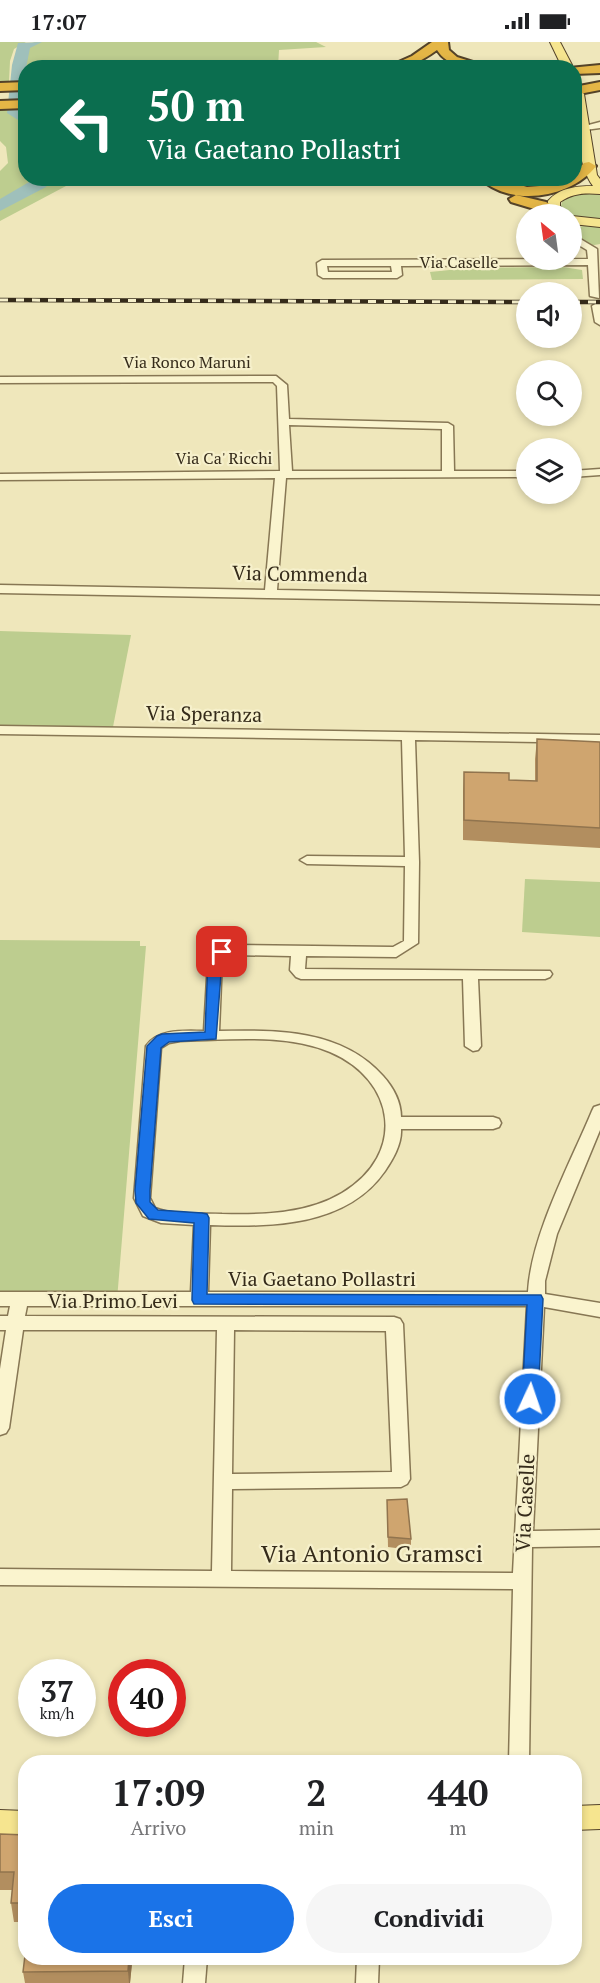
<!DOCTYPE html>
<html lang="it">
<head>
<meta charset="utf-8">
<style>
  body { margin:0; font-family:"PT Serif",serif; background:#f6f6f6; color:#202124; height:100vh; display:flex; flex-direction:column; font-size:22px; white-space:nowrap }
  * { box-sizing:border-box; margin:0 }
  p { font-size:20px; color:#757577 }
  .icon { flex:none; width:33px; height:33px; fill:none; stroke:currentColor; stroke-width:2; stroke-linecap:round; stroke-linejoin:round }
  .map { position:relative; flex:1; overflow:hidden }
  .sheet { position:absolute; left:18px; top:1713px; width:564px; height:210px; display:flex; flex-direction:column; background:#fff; border-radius:24px; box-shadow:0 3px 9px #0003 }
  .sheet>* { flex:none }
  .guide { position:absolute; left:18px; top:18px; width:564px; height:126px; border-radius:24px; box-shadow:0 3px 9px #0003; background:#0b6e4f; color:#fff; overflow:hidden }
  .needle { width:39px; rotate:331deg }
  .buttons { position:absolute; left:516px; top:162px; display:grid; gap:12px }
  .buttons a { display:grid; place-items:center; width:66px; height:66px; border-radius:50%; background:#fff; box-shadow:0 3px 9px #0003; font-size:30px }
  .speed { position:absolute; left:18px; top:1617px; display:flex; gap:12px; font-size:30px; font-weight:700; text-align:center }
  .speed>* { display:grid; place-content:center; width:78px; height:78px; border-radius:50%; background:#fff; box-shadow:0 3px 9px #0003; line-height:1 }
  .speed small { font-size:15px; font-weight:400 }
  .speed .limit { border:9px solid #d22; background:#fff; color:#111 }
  .pin { position:absolute; display:grid; place-items:center; width:51px; height:51px; color:#fff; margin:-26px; border-radius:12px; box-shadow:0 3px 9px #0006 }
  .me { position:absolute; width:66px; margin:-33px; rotate:3deg; stroke-linejoin:round; filter:drop-shadow(0 0 4px #0008) }
  .turn { display:flex; align-items:center; gap:21px; height:126px; padding:0 30px; font-size:27px }
  .turn .icon { width:78px; height:78px; stroke-width:2.5 }
  .turn b { display:block; font-size:42px; line-height:51px }
  .eta { display:flex; justify-content:space-evenly; align-items:center; height:102px; text-align:center }
  .eta b { font-size:36px; font-weight:700; line-height:42px }
  .cta { display:flex; gap:12px; margin-top:auto; padding:12px 30px }
  .cta a { flex:1; height:69px; border-radius:36px; background:#1a73e8; color:#fff; font-size:24px; font-weight:700; line-height:69px; text-align:center }
  .cta a+a { background:#f6f6f6; color:#202124 }
  .status { display:flex; justify-content:space-between; align-items:center; height:42px; padding:0 30px; background:#fff; direction:ltr }
  .status svg { height:16px; fill:currentColor }
  .map>svg:first-child { display:block }
</style>
</head>
<body>
<div class="status"><b>17:07</b><svg viewBox="0 0 49 12"><path d="M0 12V9h3v3zM5 12V6h3v6zM10 12V3h3v9zM15 12V0h3v12zM26 1h20v11H26zM47 4h2v5h-2z"/></svg></div>
<div class="map">
<svg width="600" height="1941" viewBox="0 0 600 1941">
  <rect width="100%" height="100%" fill="#efe7bb"/>
  <g fill="#bdcd8f">
    <path d="M0,0H26L14,7L10,19L9,40H0Z"/>
    <path d="M35,0H316L326,5L279,8L278,25L26,26L25,40H18L19,23L23,4Z"/>
    <path d="M25,66L26,136L75,137L66,144L0,179V129L8,121L6,105L0,99V67Z"/>
    <path d="M578,151H600V177C585,176 570,177 561,165L562,160L566,156Z"/>
    <path d="M600,181V202L589,204L572,195L573,186Z"/>
    <path d="M563,225L582,228L583,237L432,238L430,230L469,226Z"/>
    <path d="M0,589L131,593L112,690L0,689Z"/>
    <path d="M525,837L600,840V895L522,890Z"/>
    <path d="M0,898L140,899V904H146L117,1258L0,1259Z"/>
  </g>
  <g fill="none" stroke-linecap="round" stroke-linejoin="round">
    <g fill="#9fc0bb" fill-rule="evenodd">
      <path d="M42,0L30,6L26,26L23,69L26,72V83L7,71L12,23L18,1Z"/>
      <path d="M36,136H52L46,145L0,169V157Z"/>
    </g>
    <g stroke="#877754" stroke-width="3">
      <g id="minor">
        <path d="M600,80V86L585,88L581,85Z"/>
        <path d="M572,192L597,207L599,256L590,254L588,223L401,224L402,233L397,236H323L318,233L317,221L322,218L588,217L587,208L572,199ZM327,224H391L392,230H328Z"/>
        <path d="M597,261L600,262V283L595,280L592,264Z"/>
        <path d="M276,334L287,343L289,377L448,381L453,384L454,429H526V435L286,436L277,548L600,554V562L0,551V543L265,548L275,436L0,438V432L280,429L277,344L273,340L0,341V335ZM289,383L442,387V429H292Z"/>
        <path d="M600,427V433L572,435V429Z"/>
        <path d="M0,684L600,693V701L415,698L419,820L418,901L396,915L306,914L305,927L550,929L552,932L550,935L545,937H478L481,1004L478,1008L473,1009L465,1004L463,937H301L296,935L290,928L291,914L232,913L222,918L219,989C277,988 341,987 383,1034C393,1045 401,1060 401,1075H493L499,1077L501,1081L499,1085L493,1087H401C402,1102 393,1117 385,1129C346,1185 271,1185 210,1183L208,1250H528C531,1193 570,1122 592,1069L594,1065L600,1063V1088L557,1192L545,1239V1252L600,1261V1275L544,1265L533,1489L600,1488V1504L532,1505L529,1720H509L513,1547L0,1543V1527L212,1529L217,1288H23L9,1386L6,1391L0,1393V1327L6,1288H0V1274H8L10,1264H0V1250H191L194,1183L161,1181L143,1174L134,1156L146,1004C158,986 185,989 204,989L208,918L212,910L231,903L393,905L404,899L405,824L307,822L300,818L307,814L405,815L402,698L0,692ZM180,999C227,998 285,991 330,1010C396,1038 407,1112 342,1151C307,1172 263,1173 222,1172C201,1171 175,1174 155,1166L150,1156L161,1006L169,1001ZM27,1264H527L513,1531L231,1529L232,1447L401,1445L407,1442L410,1437L403,1282L400,1277L394,1275L25,1274ZM234,1288L386,1289L392,1430L232,1432Z"/>
        <path d="M185,1916H207L205,1941H183Z"/>
        <path d="M357,1916H379L378,1941H356Z"/>
      </g>
    </g>
    <g stroke="#544329" stroke-width="2">
      <g id="major">
        <path d="M550,0H560L572,23L570,25H562Z"/>
        <path d="M574,49L582,50L584,52L597,133L600,137V152C585,151 573,151 560,160V164L567,172H554L548,165V159C559,146 576,144 593,144C578,125 574,74 574,49Z"/>
        <path d="M572,174L600,177V185L572,182Z"/>
        <path d="M600,1763V1787L574,1788V1764Z"/>
        <path d="M0,1768L26,1769V1793L0,1792Z"/>
      </g>
    </g>
    <g stroke="#544329" stroke-width="4">
      <g id="highway">
        <path d="M432,0H448L449,8L457,15L492,26C472,26 449,27 437,8C419,21 407,26 385,26L412,14Z"/>
        <path d="M600,23V31L574,32V26H569Z"/>
        <path d="M26,40V48L0,49V41Z"/>
        <path d="M600,40V48L574,53V45Z"/>
        <path d="M26,58V66L0,67V59Z"/>
        <path d="M589,120L596,124C572,156 510,166 480,136H499L527,145L552,143L566,136H574V131L584,121Z"/>
        <path d="M516,153L546,160L564,170L562,172H551L511,160L509,157Z"/>
      </g>
    </g>
    <use href="#minor" fill="#faf4ce" fill-rule="evenodd"/>
    <use href="#major" fill="#f6e58f" fill-rule="evenodd"/>
    <use href="#highway" fill="#e4b646" fill-rule="evenodd"/>
    <g stroke="#352b1a" stroke-width="4.5">
      <g id="rail">
        <path d="M0,258L526,260"/>
        <path d="M572,260H600"/>
      </g>
    </g>
    <use href="#rail" stroke="#f6f0cb" stroke-width="3" stroke-dasharray="8" stroke-linecap="butt"/>
  </g>
  <g fill="#b28e5f">
    <path d="M537,697L600,700V806L463,798V749L464,730L509,738L535,739V717Z"/>
    <path d="M387,1458L411,1497V1508L388,1505Z"/>
    <path d="M0,1792L26,1793V1880H14L11,1861L12,1848H0Z"/>
    <path d="M26,1916H181L180,1921H132L130,1941H25L23,1930Z"/>
  </g>
  <path fill="#91744e" d="M129,1916H131L132,1921L130,1941H129L128,1929Z"/>
  <g fill="#cfa56f" stroke="#91744e" stroke-width="1.5">
    <path d="M537,697L600,700V786L464,778V730L509,731V738L537,739Z"/>
    <path d="M407,1457L411,1497L388,1495L387,1458Z"/>
    <path d="M0,1792L26,1793V1861H11L14,1830H0Z"/>
    <path d="M26,1905V1916H129L128,1929L23,1930Z"/>
  </g>
  <path fill="#1a73e8" stroke="#114b97" stroke-width="1.5" d="M222,906L228,910L222,919L216,997L169,1000L161,1006L150,1148V1160L158,1168L202,1171L207,1172L209,1176L207,1252L541,1253L543,1257L538,1357L536,1362L530,1364L525,1362L522,1357L527,1263L194,1262L192,1258L194,1181L149,1177L136,1161L135,1148L147,1004L157,994L162,992L205,990L208,918L217,907Z"/>
  <g text-anchor="middle" stroke-width="4.5" stroke-linejoin="round" paint-order="stroke">
    <g font-size="16" fill="#352b1a" stroke="#f6f0cb">
      <text x="459" y="226">Via Caselle</text>
      <text x="187" y="326">Via Ronco Maruni</text>
      <text x="224" y="422">Via Ca' Ricchi</text>
    </g>
    <g font-size="20" fill="#352b1a" stroke="#f6f0cb">
      <text transform="translate(300 532) rotate(1)" y="7">Via Commenda</text>
      <text transform="translate(204 672) rotate(1)" y="7">Via Speranza</text>
      <text x="322" y="1244">Via Gaetano Pollastri</text>
      <text x="113" y="1266">Via Primo Levi</text>
      <text transform="translate(525 1461) rotate(-87)" y="7">Via Caselle</text>
    </g>
    <g font-size="24" fill="#352b1a" stroke="#f6f0cb">
      <text x="372" y="1520">Via Antonio Gramsci</text>
    </g>
  </g>
</svg>
<div class="buttons">
<a><svg class="needle" viewBox="-14 -14 28 28"><path d="M0-13l5 13h-10z" fill="#e53935"/><path d="M0 13l5-13h-10z" fill="#757577"/></svg></a>
<a><svg class="icon" aria-label="sound" viewBox="0 0 24 24"><path d="M4 9h4l5-4v14l-5-4H4zM17 9q2 3 0 6"/></svg></a>
<a><svg class="icon" aria-label="search" viewBox="0 0 24 24"><circle cx="10" cy="10" r="6"/><path d="M15 15l6 6"/></svg></a>
<a><svg class="icon" aria-label="layers" viewBox="0 0 24 24"><path d="M12 4l9 5-9 5-9-5zM3 14l9 5 9-5"/></svg></a>
</div>
<div class="speed"><div>37<small>km/h</small></div><div class="limit">40</div></div>
<div class="pin" style="left:222px;top:910px;background:#d93025"><svg class="icon" aria-label="arrive" viewBox="0 0 24 24"><path d="M6 21V4h12l-3 4 3 4H6"/></svg></div>
<svg class="me" style="left:530px;top:1357px" viewBox="-20 -20 40 40"><circle r="17" fill="#1a73e8" stroke="#fff" stroke-width="3"/><path d="M0-11L8 9 0 5-8 9z" fill="#fff"/></svg>
<div class="guide">
<div class="turn"><svg class="icon" aria-label="left" viewBox="0 0 24 24"><path d="M17 20v-9H6M10 6l-5 5 5 5"/></svg><div><b>50 m</b>Via Gaetano Pollastri</div></div>
</div>
<section class="sheet">
<div class="eta">
<div><b>17:09</b><p>Arrivo</p></div>
<div><b>2</b><p>min</p></div>
<div><b>440</b><p>m</p></div>
</div>
<div class="cta"><a>Esci</a><a>Condividi</a></div>
</section>
</div>
</body>
</html>
